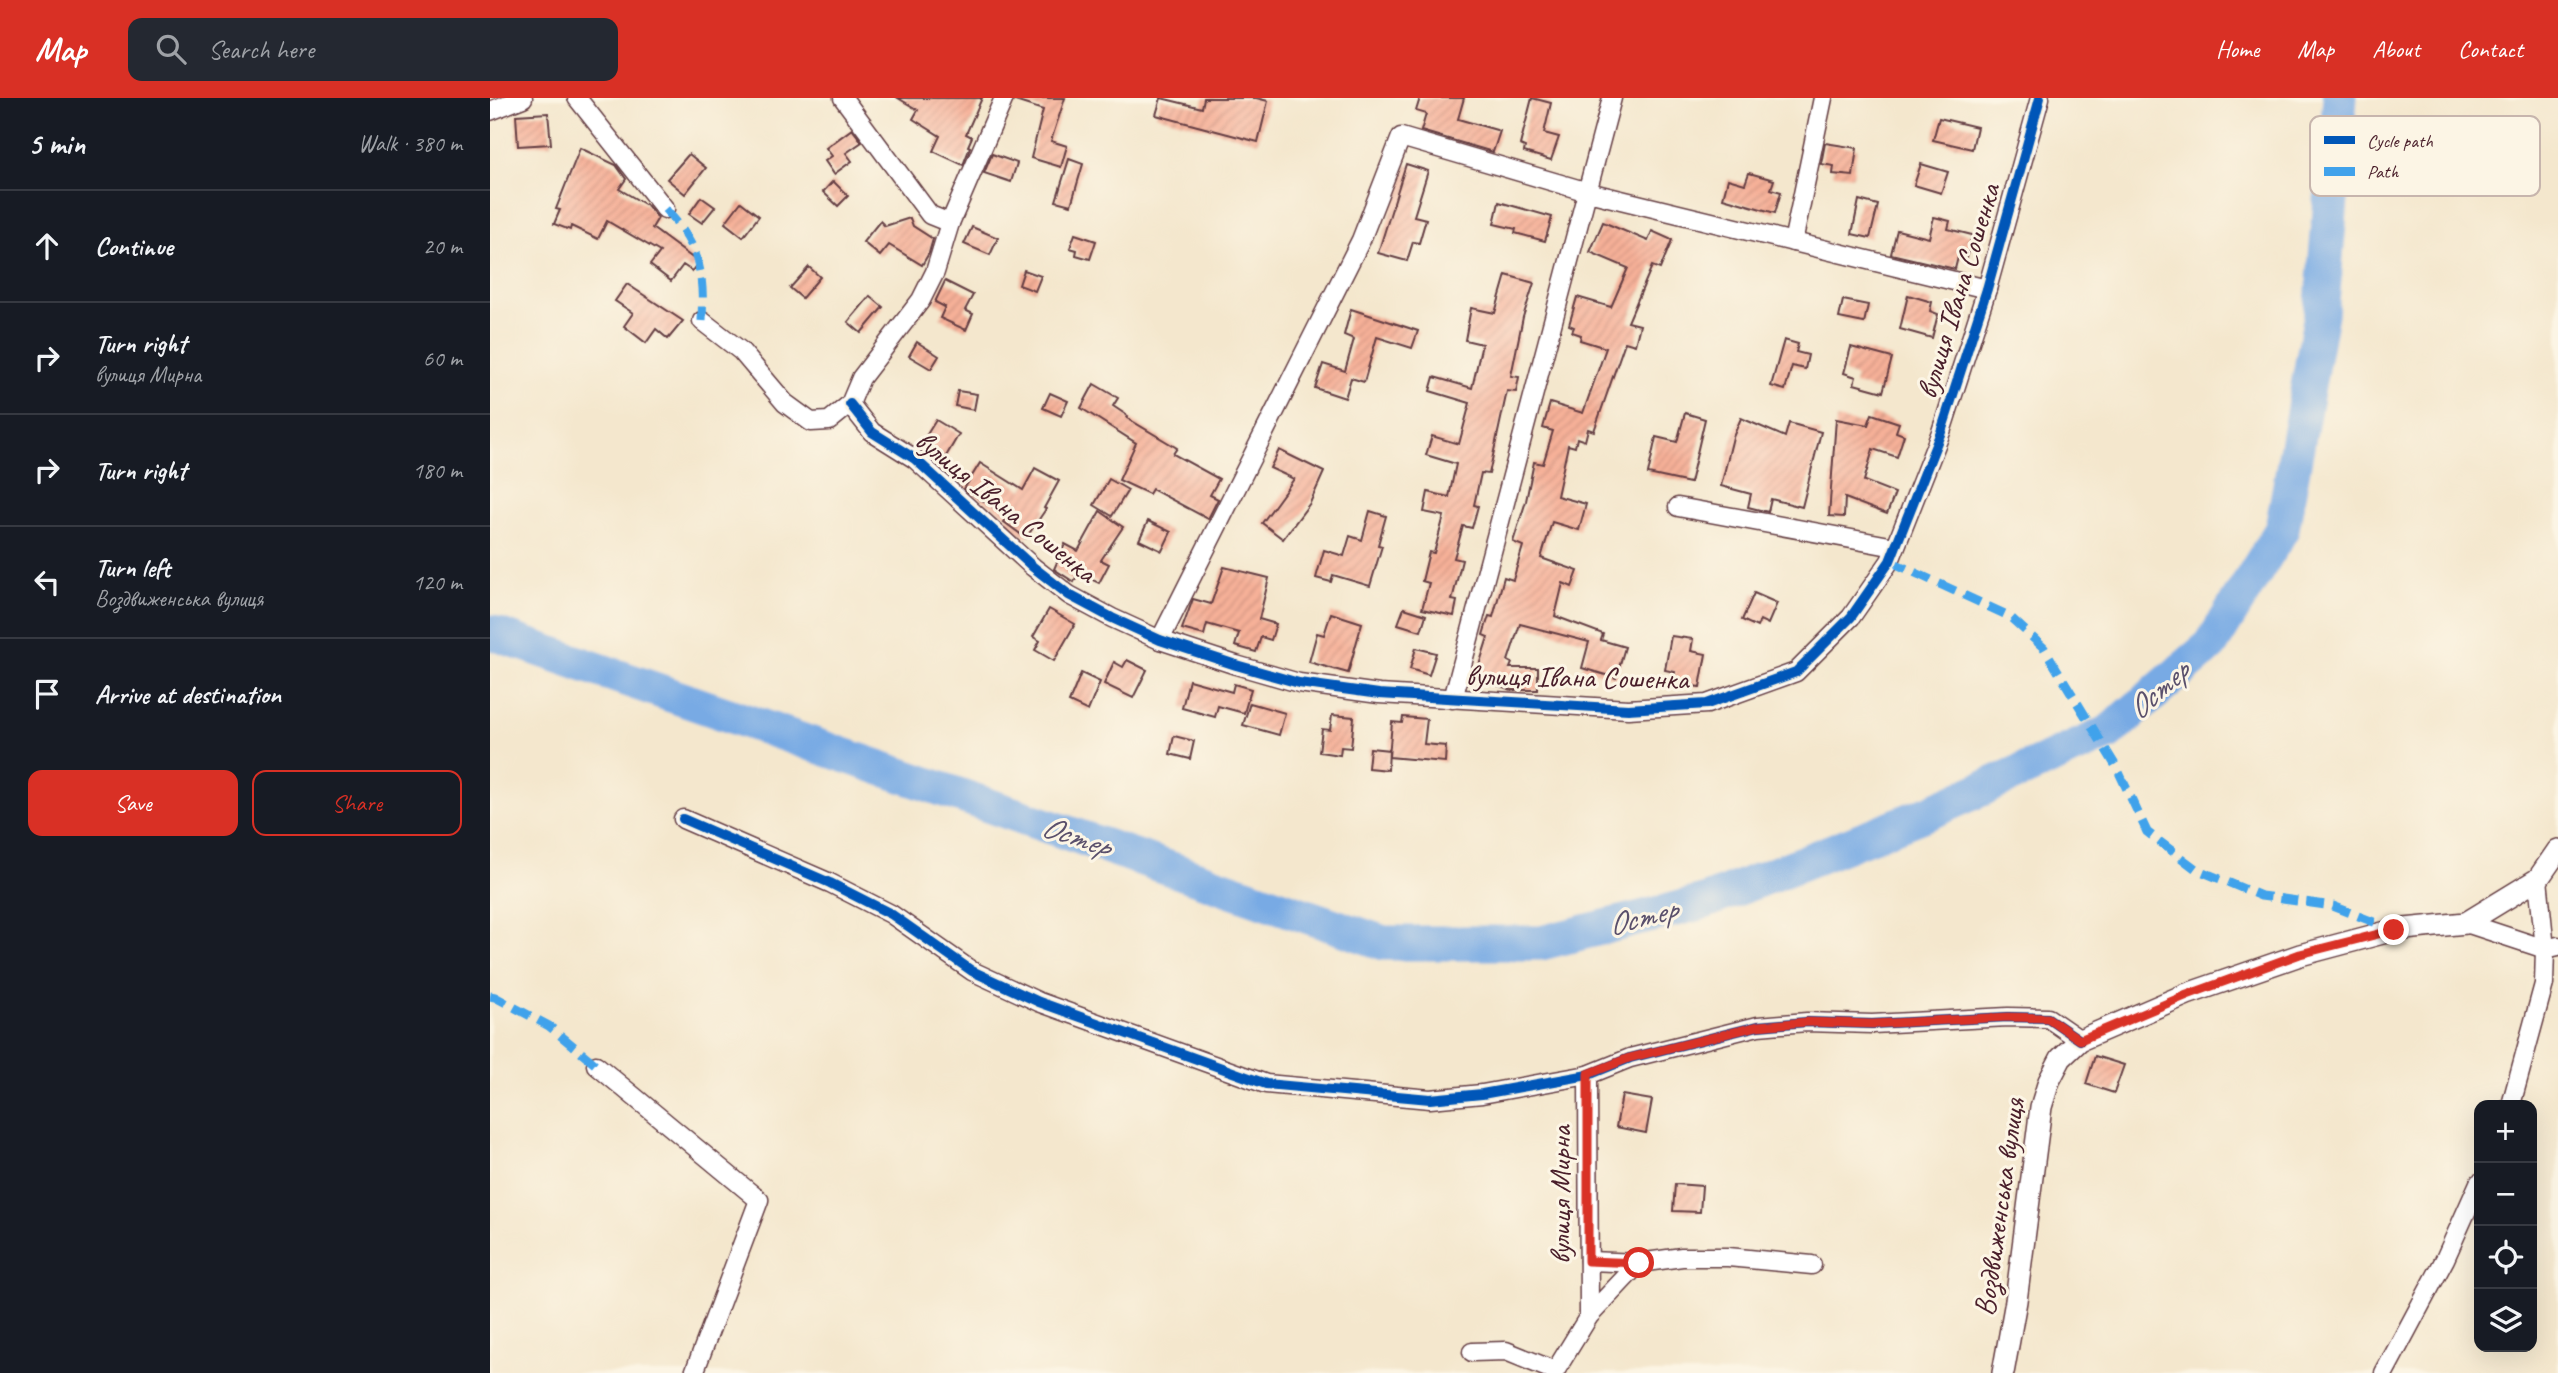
<!DOCTYPE html>
<meta charset="utf-8">
<style>
body{margin:0;font-family:Caveat,sans-serif;background:#242831;color:#f1f3f6}
.controls{position:absolute;right:21px;bottom:21px;display:grid;overflow:hidden;border-radius:14px;box-shadow:0 7px 28px #0002}
.controls button{width:63px;height:63px;display:grid;place-items:center;padding:0;border:0;border-bottom:2px solid #363941;background:#171b24;color:#f1f3f6;font:35px sans-serif}
.stop{position:absolute;width:21px;height:21px;margin:-16px;border:5px solid #d93025;border-radius:50%;background:#fff}
.stop.end{background:#d93025;border-color:#fff;box-shadow:0 2px 7px #0008}
.list{margin:0;padding:0;list-style:none}
h2{display:flex;justify-content:space-between;align-items:center;height:91px;margin:0;padding:0 28px;font-size:30px}
h2 small{font-size:23px;font-weight:400;color:#9ea1a6}
.list li{display:grid;grid-template-columns:46px 1fr auto;gap:21px;align-items:center;box-sizing:border-box;height:112px;padding:0 28px;border-top:2px solid #363941}
.list b{display:block;font-size:26px;white-space:nowrap}
.list p{margin:0;font-size:23px;white-space:nowrap;color:#9ea1a6}
.list em{font-size:23px;font-style:normal;color:#9ea1a6}
.actions{display:flex;gap:14px;padding:21px 28px}
.actions a{flex:1;padding:16px 0;border:2px solid #d93025;border-radius:14px;text-align:center;font-size:24px;color:#d93025}
.actions .main{background:#d93025;color:#fff}
.icon{flex:none;width:38px;height:38px;fill:none;stroke:currentColor;stroke-width:2;stroke-linecap:round;stroke-linejoin:round}
.map{position:relative;flex:none;width:2068px;height:1275px;overflow:hidden}
header{display:flex;align-items:center;gap:42px;box-sizing:border-box;height:98px;padding:0 35px;background:#d93025;color:#fff}
header strong{font-size:33px}
nav{display:flex;gap:38px;margin-inline-start:auto;font-size:24px}
.search{width:490px;height:63px;background:#242831;display:flex;align-items:center;gap:18px;box-sizing:border-box;padding:0 24px;border-radius:14px;color:#9ea1a6;font-size:26px}
main{display:flex}
aside{flex:1;background:#171b24}
.map>svg:first-child{display:block}
</style>
<header>
<strong>Map</strong>
<div class="search"><svg class="icon" aria-label="search" viewBox="0 0 24 24"><circle cx="10" cy="10" r="6"/><path d="M15 15l6 6"/></svg>Search here</div>
<nav><a>Home</a><a>Map</a><a>About</a><a>Contact</a></nav>
</header>
<main>
<aside>
<h2>5 min<small>Walk · 380 m</small></h2>
<ul class="list">
<li><svg class="icon" aria-label="ahead" viewBox="0 0 24 24"><path d="M12 20V5M6 11l6-6 6 6"/></svg><div><b>Continue</b></div><em>20 m</em></li>
<li><svg class="icon" aria-label="right" viewBox="0 0 24 24"><path d="M7 20v-9h11M14 6l5 5-5 5"/></svg><div><b>Turn right</b><p>вулиця Мирна</p></div><em>60 m</em></li>
<li><svg class="icon" aria-label="right" viewBox="0 0 24 24"><path d="M7 20v-9h11M14 6l5 5-5 5"/></svg><div><b>Turn right</b></div><em>180 m</em></li>
<li><svg class="icon" aria-label="left" viewBox="0 0 24 24"><path d="M17 20v-9H6M10 6l-5 5 5 5"/></svg><div><b>Turn left</b><p>Воздвиженська вулиця</p></div><em>120 m</em></li>
<li><svg class="icon" aria-label="arrive" viewBox="0 0 24 24"><path d="M6 21V4h12l-3 4 3 4H6"/></svg><div><b>Arrive at destination</b></div></li>
</ul>
<div class="actions"><a class="main">Save</a><a>Share</a></div>
</aside>
<div class="map">
<svg width="2068" height="1275" viewBox="0 0 2068 1275">
<defs>
<pattern id="building-hatch" width="6" height="6" patternUnits="userSpaceOnUse" patternTransform="scale(1.75)"><rect width="6" height="6" fill="#f6b098"/><path d="M-1 1l2-2M0 6l6-6M5 7l2-2" fill="none" stroke="#d49783"/></pattern>
</defs>
<rect width="100%" height="100%" fill="#fcf5e5"/>
<filter id="ink" filterUnits="userSpaceOnUse"><feTurbulence type="fractalNoise" baseFrequency=".0143" numOctaves="2"/><feDisplacementMap in="SourceGraphic" scale="14" xChannelSelector="R" yChannelSelector="G"/><feConvolveMatrix kernelMatrix="1 2 1 2 8 2 1 2 1" color-interpolation-filters="sRGB"/></filter>
<filter id="wash" filterUnits="userSpaceOnUse"><feTurbulence type="fractalNoise" baseFrequency=".00686" numOctaves="4" result="noise"/><feDisplacementMap in="SourceGraphic" scale="28" xChannelSelector="R" yChannelSelector="G"/><feGaussianBlur stdDeviation="1.57" result="paint"/><feColorMatrix in="noise" values="0 0 0 0 0 0 0 0 0 0 0 0 0 0 0 0 0 1.4 0 .05"/><feComposite in="paint" operator="in"/></filter>
<g filter="url(#wash)">
<rect width="100%" height="100%" fill="#f4e7cd"/>
<g fill="none" stroke-linecap="round" stroke-linejoin="round">
<path stroke="#78aae4" stroke-width="35" d="M0,534L894,845H1051L1214,804L1440,714L1618,635L1721,547L1792,431L1831,216L1850,0"/>
</g>
<g id="blocks">
<g fill="url(#building-hatch)">
<path d="M408,0H492L476,36L482,39L478,48L480,49L473,67L443,53L450,38L423,21L428,12Z"/>
<path d="M525,0H575L561,43L577,48L571,69L541,60L553,12L525,3Z"/>
<path d="M671,0L712,10L714,0H766L778,3L768,44L666,17Z"/>
<path d="M930,0H974L968,21L1010,33L1003,54L931,33L936,16L926,13Z"/>
<path d="M1042,0L1061,5L1054,35L1069,39L1061,62L1034,54L1035,49L1030,47Z"/>
<path d="M58,15L61,46L28,48L26,17Z"/>
<path d="M1449,20L1487,29L1482,51L1443,42Z"/>
<path d="M362,31L372,44L356,55L362,63L344,76L335,63L342,58L336,50Z"/>
<path d="M1335,45L1367,50L1363,78L1343,76L1344,68L1331,66Z"/>
<path d="M90,50L126,67L136,81L129,91L158,108L168,120L162,130L208,164L202,173L193,167L181,183L160,167L170,154L117,123L108,141L81,128L80,132L64,126L70,112L66,111Z"/>
<path d="M199,56L216,70L195,96L177,81Z"/>
<path d="M502,56L527,65L521,84L494,75Z"/>
<path d="M579,61L593,66L581,107L566,103Z"/>
<path d="M916,66L938,73L924,118L936,121L929,145L923,144L917,163L888,155Z"/>
<path d="M1431,66L1458,74L1451,95L1424,87Z"/>
<path d="M1259,75L1284,82L1281,91L1291,94L1285,115L1233,100L1238,81L1255,86Z"/>
<path d="M343,83L358,98L348,108L333,94Z"/>
<path d="M211,99L225,109L212,125L199,116Z"/>
<path d="M1369,102L1388,107L1380,140L1362,136Z"/>
<path d="M251,104L269,118L253,139L235,125Z"/>
<path d="M1009,104L1062,119L1055,143L1025,135L1026,131L1004,126Z"/>
<path d="M1444,119L1460,123L1458,131L1482,137L1476,161L1468,159L1465,171L1401,156L1407,132L1439,140Z"/>
<path d="M420,120L423,128L443,141L439,155L432,167L399,147L390,158L373,144L390,123L395,128Z"/>
<path d="M1113,124L1158,143L1162,133L1182,142L1170,171L1162,168L1138,224L1150,227L1145,247L1135,244L1104,333L1098,331L1095,343L1087,340L1085,349L1078,347L1067,398L1096,406L1089,432L1062,424L1051,460L1088,473L1082,489L1073,485L1065,518L1113,536L1111,542L1135,549L1126,580L1092,570L1099,544L1030,526L1018,563L1022,565L1020,570H1048V592H1022L985,580L998,539L993,537L999,518L1003,519L1014,479L1023,482L1033,448L1023,444L1036,403L1044,364L1053,366L1063,333L1053,330L1060,305L1093,315L1116,250L1090,242L1091,237L1082,234L1084,229L1079,227L1087,199L1121,209L1138,170L1100,154Z"/>
<path d="M482,129L508,140L500,157L474,146Z"/>
<path d="M585,136L606,143L600,161L586,157L587,152L580,150Z"/>
<path d="M319,169L330,179L312,200L300,190Z"/>
<path d="M534,172L551,178L545,193L529,187Z"/>
<path d="M1016,177L1044,185L1033,219L1021,278L1029,279L1026,294L1017,293L999,376L991,375L984,407L988,408L982,430L973,428L964,460L972,462L962,502L967,503L964,518L932,511L939,485L932,483L939,454L944,455L954,418L934,414L938,394L959,399L966,366L936,357L942,338L969,346L980,305L940,293L944,279L982,290L992,246L975,242L981,210L1005,215Z"/>
<path d="M455,183L483,197L475,212L483,216L476,232L450,220L455,209L445,204Z"/>
<path d="M137,186L193,223L178,241L166,231L156,245L134,228L143,215L125,203Z"/>
<path d="M1418,197L1442,204L1440,213L1448,216L1442,240L1410,231Z"/>
<path d="M380,198L393,209L371,235L358,224Z"/>
<path d="M1353,202L1378,207L1374,225L1349,220Z"/>
<path d="M861,211L928,233L922,250L887,239L874,284L861,280L855,300L825,290L833,266L855,273L864,241L854,237Z"/>
<path d="M1294,242L1308,246L1306,254L1318,257L1315,271L1302,268L1295,292L1281,288Z"/>
<path d="M427,244L449,258L441,271L419,258Z"/>
<path d="M1361,249L1402,260L1393,294L1364,286L1366,279L1354,275Z"/>
<path d="M604,286L628,300L623,308L638,318L637,320L687,350L683,356L729,381L720,397L728,401L718,421L662,391L659,396L629,382L646,345L591,310Z"/>
<path d="M468,293L487,296L484,312L465,308Z"/>
<path d="M560,295L578,303L571,318L553,310Z"/>
<path d="M1195,315L1215,321L1200,385L1158,376L1166,339L1187,344Z"/>
<path d="M1382,316L1409,325L1406,334L1414,337L1407,359L1383,351L1374,383L1405,395L1397,416L1355,400L1354,419L1339,418L1346,321L1378,327Z"/>
<path d="M1251,320L1295,339L1299,325L1331,334L1312,409L1281,401L1278,414L1258,409L1261,396L1231,388L1243,339Z"/>
<path d="M446,322L469,336L455,360L431,346Z"/>
<path d="M789,352L834,374L820,405L793,441L772,425L804,381L780,370Z"/>
<path d="M490,365L533,392L545,370L569,383L554,410L556,411L536,440L514,424L518,418L474,391Z"/>
<path d="M619,381L638,392L622,418L604,407Z"/>
<path d="M610,413L633,429L611,462L619,466L609,485L588,475L584,484L564,471L575,446L588,453Z"/>
<path d="M880,413L896,418L888,447L892,448L880,488L843,477L841,484L826,480L834,452L854,458L860,438L872,442Z"/>
<path d="M658,423L681,434L672,453L649,442Z"/>
<path d="M734,469L779,480L769,521L786,526L781,542L771,539L766,554L745,548L749,535L717,526L714,537L692,531L703,501L721,506Z"/>
<path d="M1264,495L1287,505L1278,526L1270,522L1267,529L1252,522Z"/>
<path d="M914,510L936,517L931,533L908,526Z"/>
<path d="M559,511L585,526L564,563L545,552L550,543L543,539Z"/>
<path d="M841,515L872,525L858,575L819,564L827,535L834,537Z"/>
<path d="M1181,538L1203,541L1201,553L1216,556L1210,589L1183,585L1185,574L1175,572Z"/>
<path d="M926,550L946,555L939,577L920,571Z"/>
<path d="M637,562L657,572L643,600L614,586L624,564L633,569Z"/>
<path d="M591,575L610,584L598,613L579,604Z"/>
<path d="M699,582L742,594L744,586L761,591L754,615L728,608L725,619L692,610Z"/>
<path d="M760,605L795,615L789,637L753,627Z"/>
<path d="M842,617L864,619L861,650L851,649L850,657L829,654L832,631L840,632Z"/>
<path d="M913,619L937,621L934,646L956,648L955,664L899,659L902,624L912,625Z"/>
<path d="M684,638L704,643L700,661L680,656Z"/>
<path d="M880,650L899,652L898,672L878,670Z"/>
<path d="M1605,958L1634,967L1624,995L1596,986Z"/>
<path d="M1132,997L1162,1002L1156,1035L1126,1029Z"/>
<path d="M1185,1086L1212,1088L1210,1114L1183,1113Z"/>
</g>
</g>
</g>
<g filter="url(#ink)">
<use href="#blocks" fill-opacity="0" stroke="#643d43" stroke-width="2"/>
<g fill="none" stroke-linecap="round" stroke-linejoin="round">
<defs>
<g id="minor">
<path d="M87,0L175,111"/>
<path d="M353,0L440,117L460,125"/>
<path d="M0,13L33,0"/>
<path d="M1303,144L1333,0"/>
<path d="M212,223L251,253L295,305L321,324L339,323L360,306L371,280L431,202L445,174L460,125L514,0"/>
<path d="M360,306L382,334L425,361L543,469L579,497L622,520L670,542L746,567L809,585L889,596L1138,611L1217,606L1306,574L1361,519L1400,463L1451,334L1497,191L1550,0"/>
<path d="M1188,409L1405,449"/>
<path d="M670,542L871,142L911,39L1098,94L1497,191"/>
<path d="M963,601L1122,0"/>
<path d="M193,721L340,785L401,816L482,873L549,904L776,986L940,1001L992,996L1098,977L1140,960L1268,928L1317,924L1382,926L1518,919L1558,920L1590,942"/>
<path d="M1976,825L2055,851L2048,781"/>
<path d="M106,967L269,1102L204,1275"/>
<path d="M1098,977L1099,1218"/>
<path d="M2021,1007L2054,886L2055,851L2068,848"/>
<path d="M1099,1163L1149,1165"/>
<path d="M982,1254L1016,1253L1065,1273"/>
<path d="M1064,1275L1099,1218L1149,1165L1192,1159H1238L1322,1167"/>
<path d="M1894,1275L1955,1161L1989,1085"/>
</g>
<path id="tertiary" d="M1513,1275L1526,1203L1551,1009L1559,983L1571,960L1590,942L1697,896L1810,857L1904,832L1976,825L2048,781L2068,752"/>
</defs>
<use href="#minor" stroke="#643d43" stroke-width="21"/>
<use href="#tertiary" stroke="#643d43" stroke-width="24"/>
<use href="#minor" stroke="#fff" stroke-width="18"/>
<use href="#tertiary" stroke="#fff" stroke-width="21"/>
<g stroke="#40a2eb" stroke-width="9" stroke-dasharray="18 9" stroke-linecap="butt">
<path d="M175,111C210,148 214,174 212,223"/>
<path d="M1400,463L1519,518L1554,550L1627,670L1657,734L1706,771L1771,798L1843,808L1904,832"/>
<path d="M0,898L5,899L59,928L106,967"/>
</g>
<defs>
<g id="cycleway">
<path d="M360,306L382,334L425,361L543,469L579,497L622,520L670,542L746,567L809,585L889,596L1138,611L1217,606L1306,574L1361,519L1400,463L1451,334L1497,191L1550,0"/>
<path d="M193,721L340,785L401,816L482,873L549,904L776,986L940,1001L992,996L1098,977L1140,960L1268,928L1317,924L1382,926L1518,919L1558,920L1590,942"/>
</g>
</defs>
<use href="#cycleway" stroke="#fcf5e5" stroke-width="15"/>
<use href="#cycleway" stroke="#0057b8" stroke-width="10"/>
</g>
</g>
<g fill="none" stroke-linecap="round" stroke-linejoin="round" filter="url(#ink)">
<path stroke="#d93025" stroke-width="9" d="M1149,1165L1098,1163V976L1139,960L1268,928L1317,924L1382,926L1518,919L1558,920L1590,942L1697,897L1810,856L1904,832"/>
</g>
<g text-anchor="middle" dominant-baseline="central" stroke-width="6" stroke-linejoin="round" paint-order="stroke">
<g font-size="30" fill="#4a1f2b" stroke="#fcf5e5">
<text transform="translate(1468 193) rotate(-73)">вулиця Івана Сошенка</text>
<text transform="translate(516 408) rotate(39)">вулиця Івана Сошенка</text>
<text transform="translate(1087 579) rotate(1)">вулиця Івана Сошенка</text>
<text transform="translate(1070 1097) rotate(-90)">вулиця Мирна</text>
<text transform="translate(1509 1109) rotate(-82)">Воздвиженська вулиця</text>
</g>
<g font-size="32" font-style="italic" fill="#5a506c" stroke="#fcf5e5">
<text transform="translate(1668 592) rotate(-41)">Остер</text>
<text transform="translate(586 738) rotate(19)">Остер</text>
<text transform="translate(1152 819) rotate(-14)">Остер</text>
</g>
</g>
<rect x="1820" y="18" width="230" height="80" rx="10" fill="#fcf5e5" stroke="#c7b5ad" stroke-width="2"/>
<rect x="1834" y="38" width="31" height="8" fill="#0057b8"/>
<rect x="1834" y="69" width="31" height="9" fill="#40a2eb"/>
<g font-size="19" fill="#4a1f2b">
<text x="1877" y="49">Cycle path</text>
<text x="1877" y="80">Path</text>
</g>
</svg>
<div class="controls">
<button>+</button>
<button>−</button>
<button><svg class="icon" aria-label="locate" viewBox="0 0 24 24"><circle cx="12" cy="12" r="6"/><path d="M12 2v4M12 18v4M2 12h4M18 12h4"/></svg></button>
<button><svg class="icon" aria-label="layers" viewBox="0 0 24 24"><path d="M12 4l9 5-9 5-9-5zM3 14l9 5 9-5"/></svg></button>
</div>
<div class="stop" style="left:1149px;top:1165px"></div>
<div class="stop end" style="left:1904px;top:832px"></div>
</div>
</main>
